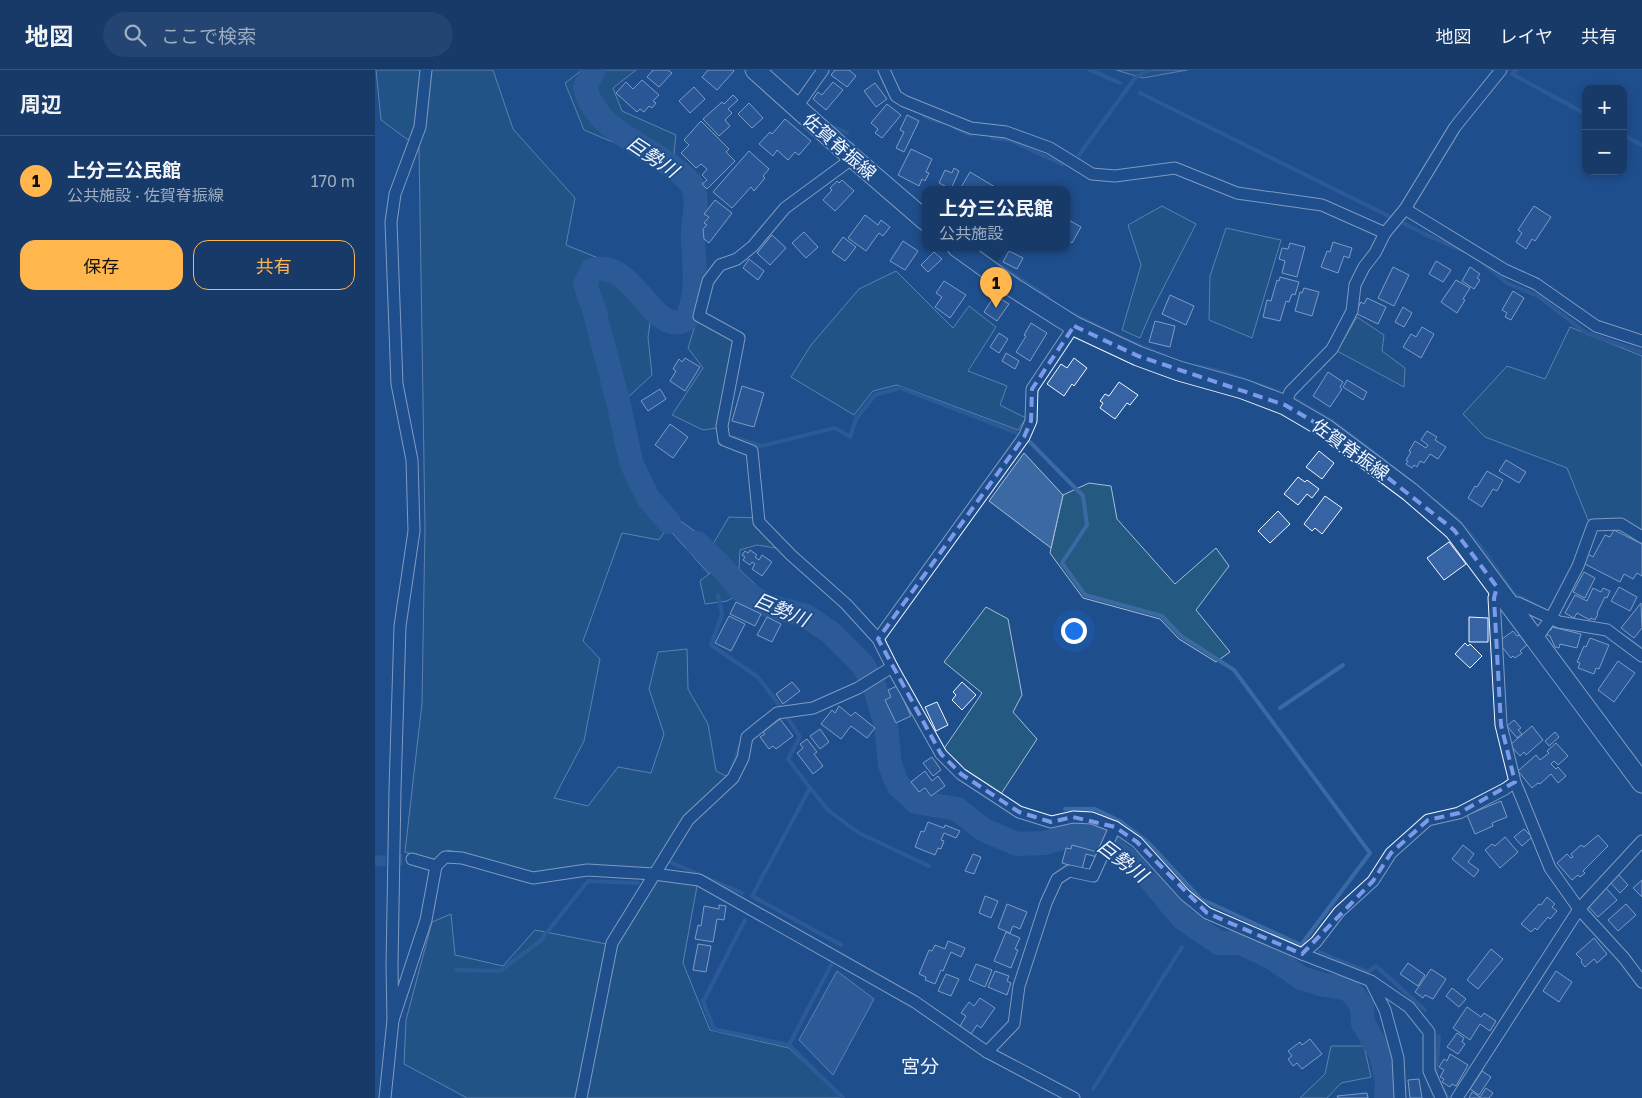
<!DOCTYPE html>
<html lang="ja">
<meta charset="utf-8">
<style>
body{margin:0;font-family:"Golos Text","Noto Sans JP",sans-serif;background:#244571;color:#f1f3f6}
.controls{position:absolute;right:15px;top:15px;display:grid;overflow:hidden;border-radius:10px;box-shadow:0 2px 8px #0003}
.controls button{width:45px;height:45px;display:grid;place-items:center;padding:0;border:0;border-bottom:1px solid #36547d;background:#173a69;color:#f1f3f6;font:25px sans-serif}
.you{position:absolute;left:698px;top:560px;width:18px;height:18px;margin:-12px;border:4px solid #fff;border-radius:50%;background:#1a73e8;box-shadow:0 0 0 8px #1a73e833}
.badge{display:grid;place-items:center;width:32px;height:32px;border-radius:50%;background:#ffb74d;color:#111;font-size:16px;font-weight:700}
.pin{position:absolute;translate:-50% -41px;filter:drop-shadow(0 1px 2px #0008)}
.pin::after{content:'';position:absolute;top:26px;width:18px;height:15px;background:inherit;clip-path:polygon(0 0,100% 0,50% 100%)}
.popup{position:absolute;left:547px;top:116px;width:148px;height:65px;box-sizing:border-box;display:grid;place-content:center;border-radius:10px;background:#173a69;filter:drop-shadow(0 1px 4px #0005);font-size:16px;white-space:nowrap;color:#9eadc0}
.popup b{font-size:19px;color:#f1f3f6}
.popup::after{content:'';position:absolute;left:50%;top:100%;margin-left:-10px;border:10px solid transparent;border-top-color:#173a69}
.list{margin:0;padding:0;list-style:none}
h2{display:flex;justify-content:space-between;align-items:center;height:65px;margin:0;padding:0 20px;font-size:21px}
h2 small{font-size:16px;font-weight:400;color:#9eadc0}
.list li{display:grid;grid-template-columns:32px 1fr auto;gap:15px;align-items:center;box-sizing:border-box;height:90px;padding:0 20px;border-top:1px solid #36547d}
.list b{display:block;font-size:19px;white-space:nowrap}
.list p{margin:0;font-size:16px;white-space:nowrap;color:#9eadc0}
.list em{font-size:16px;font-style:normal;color:#9eadc0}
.actions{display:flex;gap:10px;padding:15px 20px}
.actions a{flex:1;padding:11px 0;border:1px solid #ffb74d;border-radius:15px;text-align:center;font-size:18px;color:#ffb74d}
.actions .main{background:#ffb74d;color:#111}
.icon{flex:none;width:28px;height:28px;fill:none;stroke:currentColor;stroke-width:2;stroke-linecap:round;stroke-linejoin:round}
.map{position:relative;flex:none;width:1267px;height:1028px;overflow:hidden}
header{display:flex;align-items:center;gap:30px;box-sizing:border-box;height:70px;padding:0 25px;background:#173a69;border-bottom:1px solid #36547d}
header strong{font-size:24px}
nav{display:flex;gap:28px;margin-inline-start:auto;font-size:18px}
.search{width:350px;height:45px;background:#244571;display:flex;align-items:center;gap:12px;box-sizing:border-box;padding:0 18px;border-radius:28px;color:#9eadc0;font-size:19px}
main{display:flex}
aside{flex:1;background:#173a69}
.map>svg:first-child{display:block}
</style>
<header>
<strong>地図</strong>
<div class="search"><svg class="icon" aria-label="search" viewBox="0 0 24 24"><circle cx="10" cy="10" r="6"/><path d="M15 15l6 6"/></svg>ここで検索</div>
<nav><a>地図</a><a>レイヤ</a><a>共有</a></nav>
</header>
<main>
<aside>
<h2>周辺<small></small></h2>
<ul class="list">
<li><span class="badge">1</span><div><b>上分三公民館</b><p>公共施設 · 佐賀脊振線</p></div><em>170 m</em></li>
</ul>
<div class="actions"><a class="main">保存</a><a>共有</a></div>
</aside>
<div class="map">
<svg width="1267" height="1028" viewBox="0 0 1267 1028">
<rect width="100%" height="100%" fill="#1f4e8c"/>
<g fill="#245a82" stroke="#a8bbd7">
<path d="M1,0H118L138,59L200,128L191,175L248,198L279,225L273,267L277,305L248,332L260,389L271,411L273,428L281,445L292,458L284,470L247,463L208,571L225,589L209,671L179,728L213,736L243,697L276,703L289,664L274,619L283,582L312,579L313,619L333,654L341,701L361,711L314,757L278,800L157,804L132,795L73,780L59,790L30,782L47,633L50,457L44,78L6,50Z"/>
<path d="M207,0H261L238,18L247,41L301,65L299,83L318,105L298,110L252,78L209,60L190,13Z"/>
<path d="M741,0H812L768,8Z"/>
<path d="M787,136L821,154L777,240L765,268L747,260L766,195L753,155Z"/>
<path d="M851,158L906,170L877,268L834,250L835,206Z"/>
<path d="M521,201L578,258L594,236L621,257L593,301L632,316L625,335L651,348L643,360L522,315L498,321L479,345L416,307L436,275L484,219Z"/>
<path d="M982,247L1009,265L1007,281L1030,298L1029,317L962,281Z"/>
<path d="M322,249L361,271L342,358L328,360L297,345L328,298L313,278Z"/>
<path d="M1195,257L1267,286V462L1248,450H1213L1192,398L1110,367L1088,344L1132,296L1170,309Z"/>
<path d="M714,413L736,416L742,449L800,514L841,478L854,496L821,540L855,582L841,592L804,569L785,549L708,528L675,483L688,425Z"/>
<path d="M354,447L386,448L418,481L382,475L365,480L364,499L381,515L352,531L330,534L325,511L349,492L338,474Z"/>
<path d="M611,537L633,549L647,625L638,642L662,669L626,724L588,700L568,680L607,623L569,592Z"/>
<path d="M284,807L322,816L308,893L335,960L414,978L467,1028H92L29,994L31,950L57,852L76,844L80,885L128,896L160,860L242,876Z"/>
<path d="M956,976H989L996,1007L966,1013L952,1028H925L950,1004Z"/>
</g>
<g fill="#3b69a3" stroke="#a8bbd7">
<path d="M649,383L688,425L676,478L614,431Z"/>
<path d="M273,428L338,474L349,492L334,504L281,445Z"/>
<path d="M462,901L499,929L458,1005L424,970Z"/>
</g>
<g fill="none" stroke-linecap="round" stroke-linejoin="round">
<g stroke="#3b69a3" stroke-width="4">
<path d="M715,0L745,13"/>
<path d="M1141,0L1137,4L1211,44"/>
<path d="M765,23L1058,168L1089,181"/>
<path d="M549,46L564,52"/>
<path d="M455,55L472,63"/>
<path d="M580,58L596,65"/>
<path d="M1248,65L1267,75"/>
<path d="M617,68L635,70L687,94"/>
<path d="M477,73L482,82"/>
<path d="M704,85L760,8L772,1L776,0"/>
<path d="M1108,193L1132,213L1163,226L1211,263L1267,282"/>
<path d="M624,195L673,227"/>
<path d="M690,240L747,268L790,286"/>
<path d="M821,296L845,301L904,322"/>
<path d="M919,329L957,351L1010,391"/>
<path d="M358,367L386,376L460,358L475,367L481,349L500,325L525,318L642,363"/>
<path d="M655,372L708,426L712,455L687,493L710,525L787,546L806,566L859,600L995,783L926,875L826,829L774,773L745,751L720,739H690"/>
<path d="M1059,430L1081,448L1106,477L1139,524L1158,534"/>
<path d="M343,525L347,544L336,575L383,607L406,637"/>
<path d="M1252,568L1267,579"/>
<path d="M905,638L968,595"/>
<path d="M412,647L425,667L413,689L435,718L377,826L466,875"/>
<path d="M357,699L365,675"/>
<path d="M435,718L454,741L484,763L554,796"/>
<path d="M295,792L367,823"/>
<path d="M370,850L328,932L339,959L414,975L468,1028"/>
<path d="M944,882L993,902L1001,896L1050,940"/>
<path d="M81,900L125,901L164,872L213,811L263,813"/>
<path d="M414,975L456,895"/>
<path d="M1061,1004L1064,966"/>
<path d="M1066,1015L1073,1028"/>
<path d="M718,1019L807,877"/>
</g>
<g stroke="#3b69a3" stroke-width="24">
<path d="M219,0L210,17C220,61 273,75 304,102C308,106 314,110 317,115C325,132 317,151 318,168C319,198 324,222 311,250C276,267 260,188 217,200L210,214L218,236L244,335L256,392L273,428L294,452"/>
<path d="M322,473L345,495L366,520L391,535L431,546L455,562L488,595L499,615L511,655L515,695L523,715L541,732L582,739L609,760L642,774L670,773L699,764L724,768L770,803L807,848L844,873H866L899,889L926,908L949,915L974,919L987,936L988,953L1006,984L1012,1012L1011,1028"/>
</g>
</g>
<g fill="#3563a3" stroke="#f2f6ff">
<path d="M278,0H293L297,3L284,17L272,7Z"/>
<path d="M333,0H358L359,1L342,20L327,7Z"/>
<path d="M460,0H474L481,6L472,17L456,5Z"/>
<path d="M267,10L284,25L278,31L281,33L277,38L274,36L269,42L265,39L262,42L241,23L251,12L258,19Z"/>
<path d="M458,12L468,20L451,40L438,29L443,22L447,25Z"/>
<path d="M500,13L512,29L501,37L489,21Z"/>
<path d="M319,17L330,29L315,43L304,31Z"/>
<path d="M358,25L363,30L353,39L357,43L350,50L355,56L344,66L328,49L347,32L349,34Z"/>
<path d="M374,33L388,48L377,58L363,44Z"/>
<path d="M512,34L526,45L507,68L500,63L503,59L496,53Z"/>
<path d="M532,45L544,51L529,82L521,78L529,62L525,60Z"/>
<path d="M410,49L436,71L424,85L420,82L413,90L402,80L398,86L384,74L395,62L397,64Z"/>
<path d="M326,51L354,79L351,82L360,91L332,119L327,114L332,110L327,105L332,99L326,94L321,98L306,83L314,75L309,70Z"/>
<path d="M536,79L557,89L551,102L554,103L550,111L547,109L544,116L523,105Z"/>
<path d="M374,81L394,99L388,106L390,108L379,121L376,117L357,138L338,122Z"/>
<path d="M579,98L584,101L576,119L564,113L570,100L577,103Z"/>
<path d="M595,102L620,117L619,119H585Z"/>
<path d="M467,110L479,121L460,141L448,130L457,120L455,118L462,111L464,113Z"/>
<path d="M340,130L357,143L334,173L329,169L328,159L332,155L329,153L334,147L329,144Z"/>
<path d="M1159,136L1176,147L1160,171L1157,169L1151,179L1141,172L1147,163L1143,160Z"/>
<path d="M490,145L503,155L506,150L515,157L508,166L504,163L491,181L473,168Z"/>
<path d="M692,149L706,157L697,173L691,169Z"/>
<path d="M429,162L443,177L431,188L417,173Z"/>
<path d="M397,165L411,178L395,195L382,183Z"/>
<path d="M468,167L481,177L470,191L457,182Z"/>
<path d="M528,171L543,181L530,200L515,191Z"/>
<path d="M958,172L977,178L974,188L969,186L963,203L946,197L952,181L955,182Z"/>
<path d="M915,173L930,177L922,207L907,203L910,191L904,189L907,178L913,179Z"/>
<path d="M634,181L648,188L642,199L628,192Z"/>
<path d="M559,182L567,189L553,202L546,195Z"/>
<path d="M374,189L389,201L383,210L368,198Z"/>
<path d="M1061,191L1076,200L1068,212L1054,204Z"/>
<path d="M1018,197L1034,205L1019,236L1003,228Z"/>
<path d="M1095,197L1105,204L1102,208L1105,210L1099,219L1087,211Z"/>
<path d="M905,207L924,212L920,225L917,224L914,232L911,231L905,251L888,247L892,230L896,231L902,210L904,211Z"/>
<path d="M1081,210L1095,218L1088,229L1090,230L1082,243L1066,232Z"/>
<path d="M569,211L591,225L575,248L560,237L567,227L561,223Z"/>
<path d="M929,218L944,222L937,246L920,241L925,222L927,223Z"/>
<path d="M1138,221L1149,228L1136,250L1130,247L1132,243L1127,240Z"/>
<path d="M620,225L634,234L622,251L609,242Z"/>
<path d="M795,225L819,236L811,255L787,244Z"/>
<path d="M992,228L1011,237L1003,254L980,243L986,232L989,234Z"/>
<path d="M1028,237L1037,243L1029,257L1020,252Z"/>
<path d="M780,251L800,256L795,277L774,272Z"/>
<path d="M656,253L672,263L655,291L641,282L651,266L649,265Z"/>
<path d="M1047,257L1059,264L1046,288L1028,277L1036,264L1041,267Z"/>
<path d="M624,263L633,269L624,283L615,277Z"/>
<path d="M631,283L644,291L640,299L627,291Z"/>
<path d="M310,288L325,297L310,321L295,311L301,301L298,299L304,289L307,292Z"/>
<path d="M699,288L712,298L699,316L697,314L689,326L672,314L686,294L692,298Z"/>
<path d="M953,302L968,312L965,317L967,319L955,337L938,326Z"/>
<path d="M972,310L992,322L988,330L968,317Z"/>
<path d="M744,312L763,325L755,335L752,333L740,349L725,338L728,333L725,331L730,324L734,326Z"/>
<path d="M367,316L389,323L379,357L357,351Z"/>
<path d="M285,319L291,329L273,341L266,331Z"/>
<path d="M295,354L313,367L298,388L280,375Z"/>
<path d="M1052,361L1062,367L1060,370L1071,377L1063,389L1055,384L1049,393L1045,391L1042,397L1039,395L1037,398L1031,394L1033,391L1031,390L1036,382L1034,381L1040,371L1051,378L1053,375L1046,370Z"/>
<path d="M944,381L959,393L947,409L931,397Z"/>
<path d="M1131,390L1151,402L1144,413L1124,401Z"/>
<path d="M1112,401L1128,410L1122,421L1118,419L1107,437L1093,428L1100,416L1102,417Z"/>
<path d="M923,407L930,412L932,410L944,419L937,428L932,424L923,435L909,424Z"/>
<path d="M950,426L967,438L947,464L940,458L937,461L929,454Z"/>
<path d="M903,441L915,454L895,473L883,461Z"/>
<path d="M1239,460L1267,474V506L1262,503L1258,509L1249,504L1245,512L1208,493L1213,484L1218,487L1230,465L1235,467Z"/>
<path d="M1074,472L1091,494L1069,510L1052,488Z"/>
<path d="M375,480L382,485L380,487L384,490L387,485L397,492L387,506L377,499L380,494L377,492L375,495L368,490L370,487L367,485L370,481L373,483Z"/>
<path d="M1209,502L1220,508L1210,528L1198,522Z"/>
<path d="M1244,517L1262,527L1255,541L1236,531Z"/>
<path d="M1218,518L1226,522L1228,518L1235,521L1232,528L1230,527L1222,543L1223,544L1220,550L1216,548L1215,550L1202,543L1199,548L1190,543L1200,525L1212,531Z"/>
<path d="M361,532L386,544L380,556L355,544Z"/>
<path d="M1266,533L1267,558L1259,568L1246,558Z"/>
<path d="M354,546L370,554L356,581L340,573Z"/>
<path d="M392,547L406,554L397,572L382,565Z"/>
<path d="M1094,547L1113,548V572H1094Z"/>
<path d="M1177,557L1206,564L1202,578L1185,574L1184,578L1180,577L1175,566L1172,565L1173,559L1176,560Z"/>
<path d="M1138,561L1142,566L1145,565L1152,575L1145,581L1147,583L1140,588L1138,586L1136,588L1123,572Z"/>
<path d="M1215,568L1234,575L1224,599L1221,598L1219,604L1203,598L1205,593L1202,592L1209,576L1211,577Z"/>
<path d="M1090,573L1093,576L1095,574L1107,586L1095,598L1080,584Z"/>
<path d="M1243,591L1260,603L1239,632L1223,620Z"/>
<path d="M417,612L425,621L408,634L401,624Z"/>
<path d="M587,612L601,625L587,640L577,630L581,625L578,622Z"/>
<path d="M522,616L536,646L521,653L510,630L516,627L513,620Z"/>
<path d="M562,632L573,655L561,661L550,637Z"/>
<path d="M464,636L476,646L480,642L500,658L492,668L476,656L466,669L446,654L457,640L460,643Z"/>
<path d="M405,649L418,666L401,679L398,676L394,679L385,667L390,664L388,662Z"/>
<path d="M1139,650L1146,658L1143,660L1147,664L1142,668L1132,656Z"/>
<path d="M1157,656L1168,670L1151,685L1149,682L1145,686L1135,675Z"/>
<path d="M445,659L454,672L445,679L435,666Z"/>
<path d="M1180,662L1184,667L1174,676L1170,671Z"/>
<path d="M432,669L442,682L439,684L448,696L438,704L422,683L428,678L425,674Z"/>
<path d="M1181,673L1193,686L1183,695L1179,691L1176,694L1181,699L1183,697L1191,706L1183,713L1176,704L1165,714L1163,713L1157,718L1143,701L1161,685L1165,690L1174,683L1172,681Z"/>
<path d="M557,687L566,700L558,706L548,693Z"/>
<path d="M550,701L557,711L563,706L570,716L556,726L550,718L544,722L536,712Z"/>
<path d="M1126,731L1132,747L1117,753L1118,756L1100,764L1092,745Z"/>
<path d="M553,752L569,758L570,755L585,761L581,768L569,763L566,770L569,771L566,779L563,778L560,785L540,777L546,761L549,762Z"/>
<path d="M1149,759L1157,767L1147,776L1139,767Z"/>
<path d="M1223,765L1233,776L1208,801L1210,803L1205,807L1203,805L1197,810L1182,793L1192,784L1196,788L1198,787L1196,784L1206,775L1209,777Z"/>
<path d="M1130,767L1143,782L1125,798L1110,780L1117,774L1120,776Z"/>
<path d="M697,775L723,782L722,787L711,784L707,799L687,793L691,778L696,779Z"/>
<path d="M1088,775L1099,784L1093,792L1104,800L1099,807L1077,789Z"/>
<path d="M598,784L606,787L599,804L590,801Z"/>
<path d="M1243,804L1253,815L1245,823L1235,812Z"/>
<path d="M1267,810V827L1258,818Z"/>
<path d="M1231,818L1242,830L1223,847L1212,835Z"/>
<path d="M610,826L623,831L616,848L604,843Z"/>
<path d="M1172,827L1180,834L1177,837L1182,841L1175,849L1173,847L1162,860L1160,858L1156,862L1146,854L1164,834L1166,835Z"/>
<path d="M632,834L652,842L645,859L638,856L635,863L623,858Z"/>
<path d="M1251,834L1261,845L1243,861L1233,850Z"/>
<path d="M344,835L351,836L349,850L342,849L338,872L320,869L323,855L326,856L329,836L344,839Z"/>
<path d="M631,862L645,868L640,879L643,880L636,898L619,891Z"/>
<path d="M1219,868L1232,884L1222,893L1219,889L1210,897L1206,892L1207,890L1201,884Z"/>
<path d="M573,871L590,878L586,887L576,882L568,901L566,900L560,914L550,910L551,907L544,904L554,880L557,881L560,875L570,879Z"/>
<path d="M323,874L336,876L331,902L318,900Z"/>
<path d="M1116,879L1128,889L1103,919L1092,910Z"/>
<path d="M1033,893L1050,905L1043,916L1025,904Z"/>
<path d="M601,894L617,900L610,917L594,910Z"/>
<path d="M1056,899L1071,909L1058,929L1050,925L1048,928L1040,922Z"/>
<path d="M620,901L634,906L632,911L636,913L632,925L613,917Z"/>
<path d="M1181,901L1197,912L1184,932L1168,921Z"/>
<path d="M571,904L584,909L576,926L563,921Z"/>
<path d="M1077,918L1091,929L1084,937L1071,926Z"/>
<path d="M605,928L620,938L606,958L602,955L596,964L585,956L591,946L586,943L594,932L599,936Z"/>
<path d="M1092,937L1106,947L1109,943L1121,951L1115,961L1105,954L1095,970L1078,958Z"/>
<path d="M1082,963L1089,968L1087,972L1090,974L1083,984L1072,977Z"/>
<path d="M935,969L947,984L927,999L922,993L918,996L913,989L917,986L913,981L925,972L927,975Z"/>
<path d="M1075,984L1093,995L1081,1016L1077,1014L1075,1017L1067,1012L1069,1009L1065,1007L1069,1000L1064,997L1069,989L1072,991Z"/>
<path d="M1107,1001L1116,1007L1104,1025L1095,1019Z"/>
<path d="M1044,1009L1047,1028H1035L1033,1010Z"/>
<path d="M1111,1018L1118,1023L1114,1028H1094L1097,1022L1105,1027Z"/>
<path d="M992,1023L993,1028H963L962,1026Z"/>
</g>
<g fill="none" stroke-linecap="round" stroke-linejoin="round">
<path stroke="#3f679d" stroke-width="11" stroke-dasharray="11 5.5" stroke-linecap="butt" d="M0,791L37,789"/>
<defs>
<g id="street">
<path d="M509,0L521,26L529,31L596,58L631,62L675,78L717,104L740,106L800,98L862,123L947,135L1010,163"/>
<path d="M421,38L448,0"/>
<path d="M478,88L410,138L378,176L362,189L345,195L333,211L324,246L364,268L347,356L349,370L377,381L384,452L416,485L471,534L503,569L517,597L566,684L586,704L644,742L676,752L698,747L717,748L740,757L762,772L810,825L832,843L927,884L996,911L1034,937L1054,962V1001L1066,1028"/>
<path d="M1030,139L1130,200L1161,214L1221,256L1267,271"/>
<path d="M910,335L915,322L957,279L977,241L980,215L989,197L1000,183L1010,163L1030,139L1080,57L1126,0"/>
<path d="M1122,517L1119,528L1126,655L1140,712L1175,798L1204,839L1249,888L1267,912"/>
<path d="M1134,533H1143L1184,552L1232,560L1267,586"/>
<path d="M503,569L649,367L656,351L657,319L699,256"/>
<path d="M1161,569L1176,548L1203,496L1218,455L1246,454L1267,467"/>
<path d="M37,789L61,796"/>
<path d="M927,884L941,872L964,842L998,811L1016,783L1053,750L1084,743L1130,719L1140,712"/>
<path d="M996,912L1010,940L1023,988L1025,1028"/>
<path d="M18,950L17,896L20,720L25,556L39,461L37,390L22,314L16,152L20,124L45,57L51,0"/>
<path d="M612,982L639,954L644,916L671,833L682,809L694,801L718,806L740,757"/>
<path d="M10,1028L18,950L51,850L61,796L70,787L87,788L158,808L212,800L279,804L324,810L540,932L612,982L699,1028"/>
<path d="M206,1028L237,873L313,750L358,708L368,688L372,667L402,643L438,638L483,618L517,597"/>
<path d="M1082,1028L1204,839L1267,771"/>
</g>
<g id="primary">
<path d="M380,0L478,88L551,151"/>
<path d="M582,177L639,218L699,256L763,286L804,301L868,319L910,335L951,359L1035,422L1079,460L1267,713"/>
</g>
</defs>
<use href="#street" stroke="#f2f6ff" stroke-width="13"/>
<use href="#primary" stroke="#f2f6ff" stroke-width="21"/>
<use href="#street" stroke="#1f4e8c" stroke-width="11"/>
<use href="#primary" stroke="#1f4e8c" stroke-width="19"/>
</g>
<path d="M0 0H1267V1028H0ZM699,256L763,286L910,335L951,359L1079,460L1122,517L1119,528L1126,655L1140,712L1084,743L1053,750L1016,783L998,811L927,884L832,843L762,772L740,757L698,747L676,752L644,742L586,704L566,684L503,569L649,367L656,351L657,319Z" fill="#1f4e8c" fill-opacity=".55" fill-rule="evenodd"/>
<path fill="none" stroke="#7d9aea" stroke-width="4" stroke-dasharray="10 6" stroke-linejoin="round" d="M699,256L763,286L910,335L951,359L1079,460L1122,517L1119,528L1126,655L1140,712L1084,743L1053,750L1016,783L998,811L927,884L832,843L762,772L740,757L698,747L676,752L644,742L586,704L566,684L503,569L649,367L656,351L657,319Z"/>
<g text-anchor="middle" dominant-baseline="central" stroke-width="4" stroke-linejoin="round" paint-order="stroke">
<g font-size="18" fill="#f2f6ff" stroke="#1f4e8c">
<text transform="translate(465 76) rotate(41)">佐賀脊振線</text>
<text transform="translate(976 379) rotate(36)">佐賀脊振線</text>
</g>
<g font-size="19" font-style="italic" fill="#f2f6ff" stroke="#1f4e8c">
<text transform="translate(278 86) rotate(34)">巨勢川</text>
<text transform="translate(407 539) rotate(23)">巨勢川</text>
<text transform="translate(748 790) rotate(37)">巨勢川</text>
</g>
<g font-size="19" fill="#f2f6ff" stroke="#1f4e8c">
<text x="545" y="995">宮分</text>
</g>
</g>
</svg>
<div class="controls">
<button>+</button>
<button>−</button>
</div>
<div class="you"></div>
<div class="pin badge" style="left:621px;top:238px">1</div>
<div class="popup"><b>上分三公民館</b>公共施設</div>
</div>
</main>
